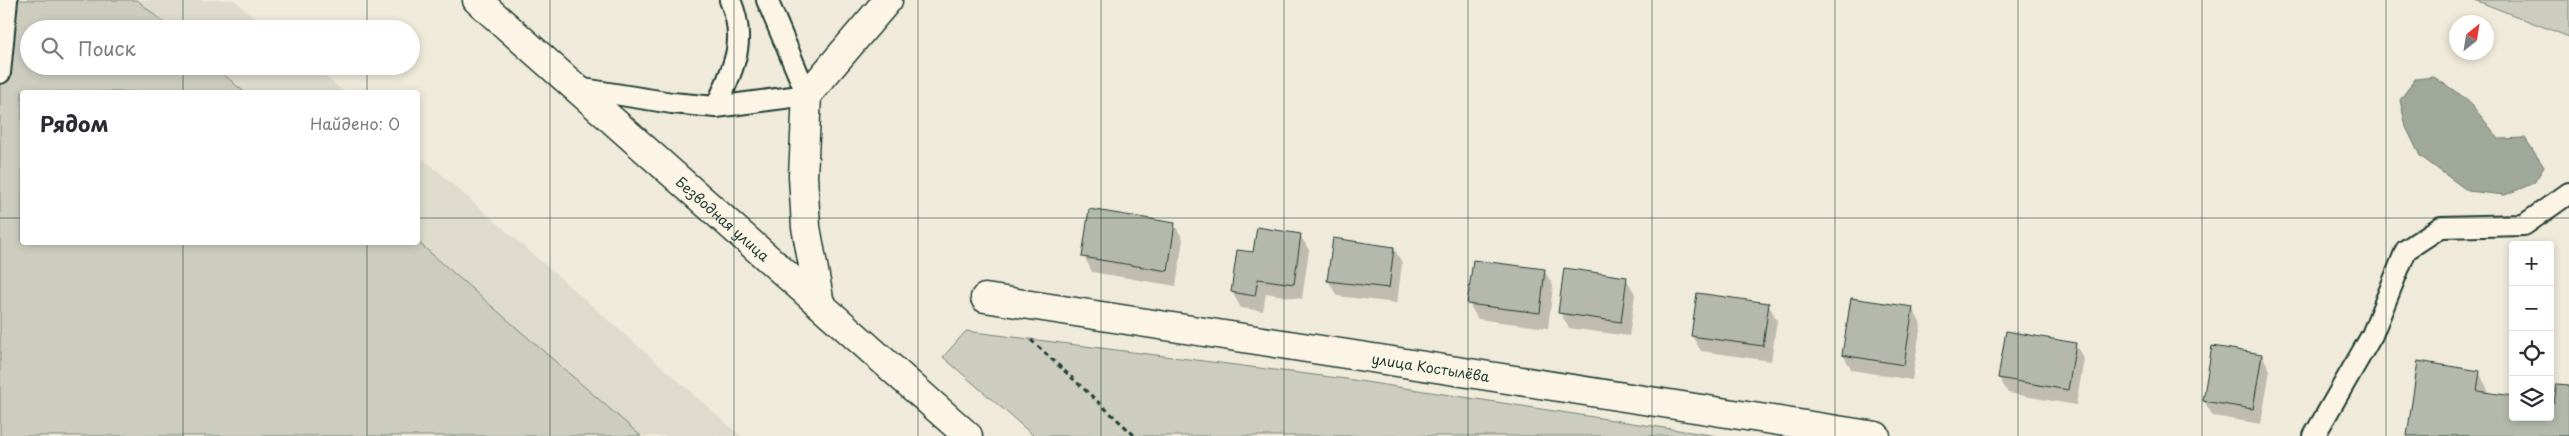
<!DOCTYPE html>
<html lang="ru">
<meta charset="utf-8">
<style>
body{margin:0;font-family:"Playpen Sans",sans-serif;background:#f2f2f3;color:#2b2b33}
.controls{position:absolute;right:15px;bottom:15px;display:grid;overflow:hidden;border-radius:5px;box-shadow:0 2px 8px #0003}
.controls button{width:45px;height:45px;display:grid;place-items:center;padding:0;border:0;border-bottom:1px solid #e1e1e2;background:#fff;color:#2b2b33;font:25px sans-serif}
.compass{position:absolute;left:2449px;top:15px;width:45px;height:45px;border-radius:50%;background:#fff;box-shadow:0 2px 8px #0003;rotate:30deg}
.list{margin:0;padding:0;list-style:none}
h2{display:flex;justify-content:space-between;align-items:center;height:65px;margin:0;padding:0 20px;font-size:21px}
h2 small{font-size:16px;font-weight:400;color:#7c7c81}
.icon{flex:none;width:28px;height:28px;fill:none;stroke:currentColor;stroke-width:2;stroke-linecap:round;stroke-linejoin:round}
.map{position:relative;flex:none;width:2569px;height:436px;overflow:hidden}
.search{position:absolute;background:#fff;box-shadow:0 2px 8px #0003;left:20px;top:20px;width:400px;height:55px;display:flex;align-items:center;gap:12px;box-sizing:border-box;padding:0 18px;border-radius:28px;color:#7c7c81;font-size:19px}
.panel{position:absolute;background:#fff;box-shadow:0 2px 8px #0003;left:20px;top:90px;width:400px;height:155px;border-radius:5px}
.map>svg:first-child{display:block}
</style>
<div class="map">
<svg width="2569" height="436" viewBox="0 0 2569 436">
<rect width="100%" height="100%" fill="#efeada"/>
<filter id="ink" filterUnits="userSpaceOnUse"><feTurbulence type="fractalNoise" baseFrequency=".02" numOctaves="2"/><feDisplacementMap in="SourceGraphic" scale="10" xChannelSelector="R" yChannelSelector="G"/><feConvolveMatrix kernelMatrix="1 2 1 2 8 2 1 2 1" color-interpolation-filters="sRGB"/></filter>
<g filter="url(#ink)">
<path fill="#dedbcc" d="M0,0H234L268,29H29V66H313L344,92H22V242H418V154L741,436H0Z"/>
<g fill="#cccdbf" stroke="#76857a">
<path d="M0,0H137L171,29H29V66H214L244,92H22V242H418L641,436H0Z"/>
<path d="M2475,0H2569V37Z"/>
<path d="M966,331L1346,379L1717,436H1034L943,357Z"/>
</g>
<path fill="#9fa89a" stroke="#6c7d71" d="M2434,77L2468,100L2499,139L2525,138L2544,167L2534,183L2505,195L2468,191L2420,156L2406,127L2400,100L2415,79Z"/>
<g fill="#0003">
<path d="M1174,224L1183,239L1176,286L1092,272L1084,256Z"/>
<path d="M1300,235L1309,250L1302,299L1266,293L1263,311L1241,308L1232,292L1238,252L1254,254Z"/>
<path d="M1394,248L1402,263L1397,303L1337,296L1328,280Z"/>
<path d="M1544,270L1553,286L1548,328L1478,319L1469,304Z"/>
<path d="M1626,278L1635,294L1629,336L1569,328L1560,312Z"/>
<path d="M1768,304L1777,320L1771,361L1701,351L1692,336Z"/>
<path d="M1912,308L1921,324L1912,380L1852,370L1843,355Z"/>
<path d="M2075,344L2084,359L2076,405L2008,393L1999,378Z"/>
<path d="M2262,355L2270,370L2261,424L2213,416L2204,401Z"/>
<path d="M2479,372L2490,394L2513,417H2550L2555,404L2569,387V436H2408Z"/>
</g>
<g fill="#b5b9ad" stroke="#1f3d34">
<path d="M1089,209L1175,223L1168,271L1082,257Z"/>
<path d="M1257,227L1301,234L1294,284L1258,279L1255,296L1231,292L1237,250L1253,252Z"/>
<path d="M1333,238L1394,247L1389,288L1327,281Z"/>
<path d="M1473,260L1545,269L1540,313L1467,304Z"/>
<path d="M1564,268L1627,277L1621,322L1558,313Z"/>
<path d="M1697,293L1769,303L1763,346L1691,336Z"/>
<path d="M1851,298L1913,307L1904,365L1842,355Z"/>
<path d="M2006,331L2076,343L2068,390L1998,378Z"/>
<path d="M2212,346L2262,354L2253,409L2203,401Z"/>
<path d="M2418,361L2480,371L2477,391L2513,396V417H2550V402L2554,403L2557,384L2569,385V436H2407Z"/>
</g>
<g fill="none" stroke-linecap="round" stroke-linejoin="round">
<defs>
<g id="service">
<path d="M0,73L7,0"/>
<path d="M577,88L672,103L716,107L807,95L767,0"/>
<path d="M716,107C733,68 748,42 730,0"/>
<path d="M2314,436L2372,335L2406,250L2441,227L2524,225L2569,193"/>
</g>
<g id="minor">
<path id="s1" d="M985,298L1876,436"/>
</g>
<g id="secondary">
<path id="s2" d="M477,0L968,436"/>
<path d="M820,304L806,227L803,176L807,95L888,0"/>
</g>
</defs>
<use href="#service" stroke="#1f3d34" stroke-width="24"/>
<use href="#minor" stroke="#1f3d34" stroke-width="31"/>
<use href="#secondary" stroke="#1f3d34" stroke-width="31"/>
<path stroke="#1f3d34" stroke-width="3" stroke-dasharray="5 4" stroke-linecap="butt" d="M1031,340L1135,436"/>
<use href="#service" stroke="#fcf5e5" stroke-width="20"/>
<use href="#minor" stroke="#fcf5e5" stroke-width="28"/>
<use href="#secondary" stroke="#fcf5e5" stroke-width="28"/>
</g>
</g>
<path fill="none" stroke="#1f3d34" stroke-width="1" stroke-opacity="0.55" d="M183,0V29M367,0V29M550,0V436M734,0V436M918,0V436M1101,0V436M1284,0V436M1468,0V436M1652,0V436M1835,0V436M2018,0V436M2202,0V436M2386,0V436M183,66V92M367,66V92M0,218H22M418,218H2569M183,242V436M367,242V436"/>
<g text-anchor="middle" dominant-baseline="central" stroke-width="4.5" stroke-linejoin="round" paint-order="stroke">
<g font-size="14" fill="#1f3d34" stroke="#fcf5e5">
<text stroke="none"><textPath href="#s2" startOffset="329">Безводная улица</textPath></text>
<text stroke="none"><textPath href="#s1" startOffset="451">улица Костылёва</textPath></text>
</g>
</g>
</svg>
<div class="controls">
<button>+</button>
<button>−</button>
<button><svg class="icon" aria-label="locate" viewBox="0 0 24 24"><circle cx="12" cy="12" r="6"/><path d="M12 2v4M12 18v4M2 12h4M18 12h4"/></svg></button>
<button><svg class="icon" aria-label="layers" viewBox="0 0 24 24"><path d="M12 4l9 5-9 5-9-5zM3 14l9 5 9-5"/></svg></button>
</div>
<svg class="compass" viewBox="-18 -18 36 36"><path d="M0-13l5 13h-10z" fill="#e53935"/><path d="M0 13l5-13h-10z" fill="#7c7c81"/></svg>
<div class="search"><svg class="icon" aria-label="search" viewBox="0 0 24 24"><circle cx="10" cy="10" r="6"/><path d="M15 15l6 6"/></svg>Поиск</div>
<section class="panel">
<h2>Рядом<small>Найдено: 0</small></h2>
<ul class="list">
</ul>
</section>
</div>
